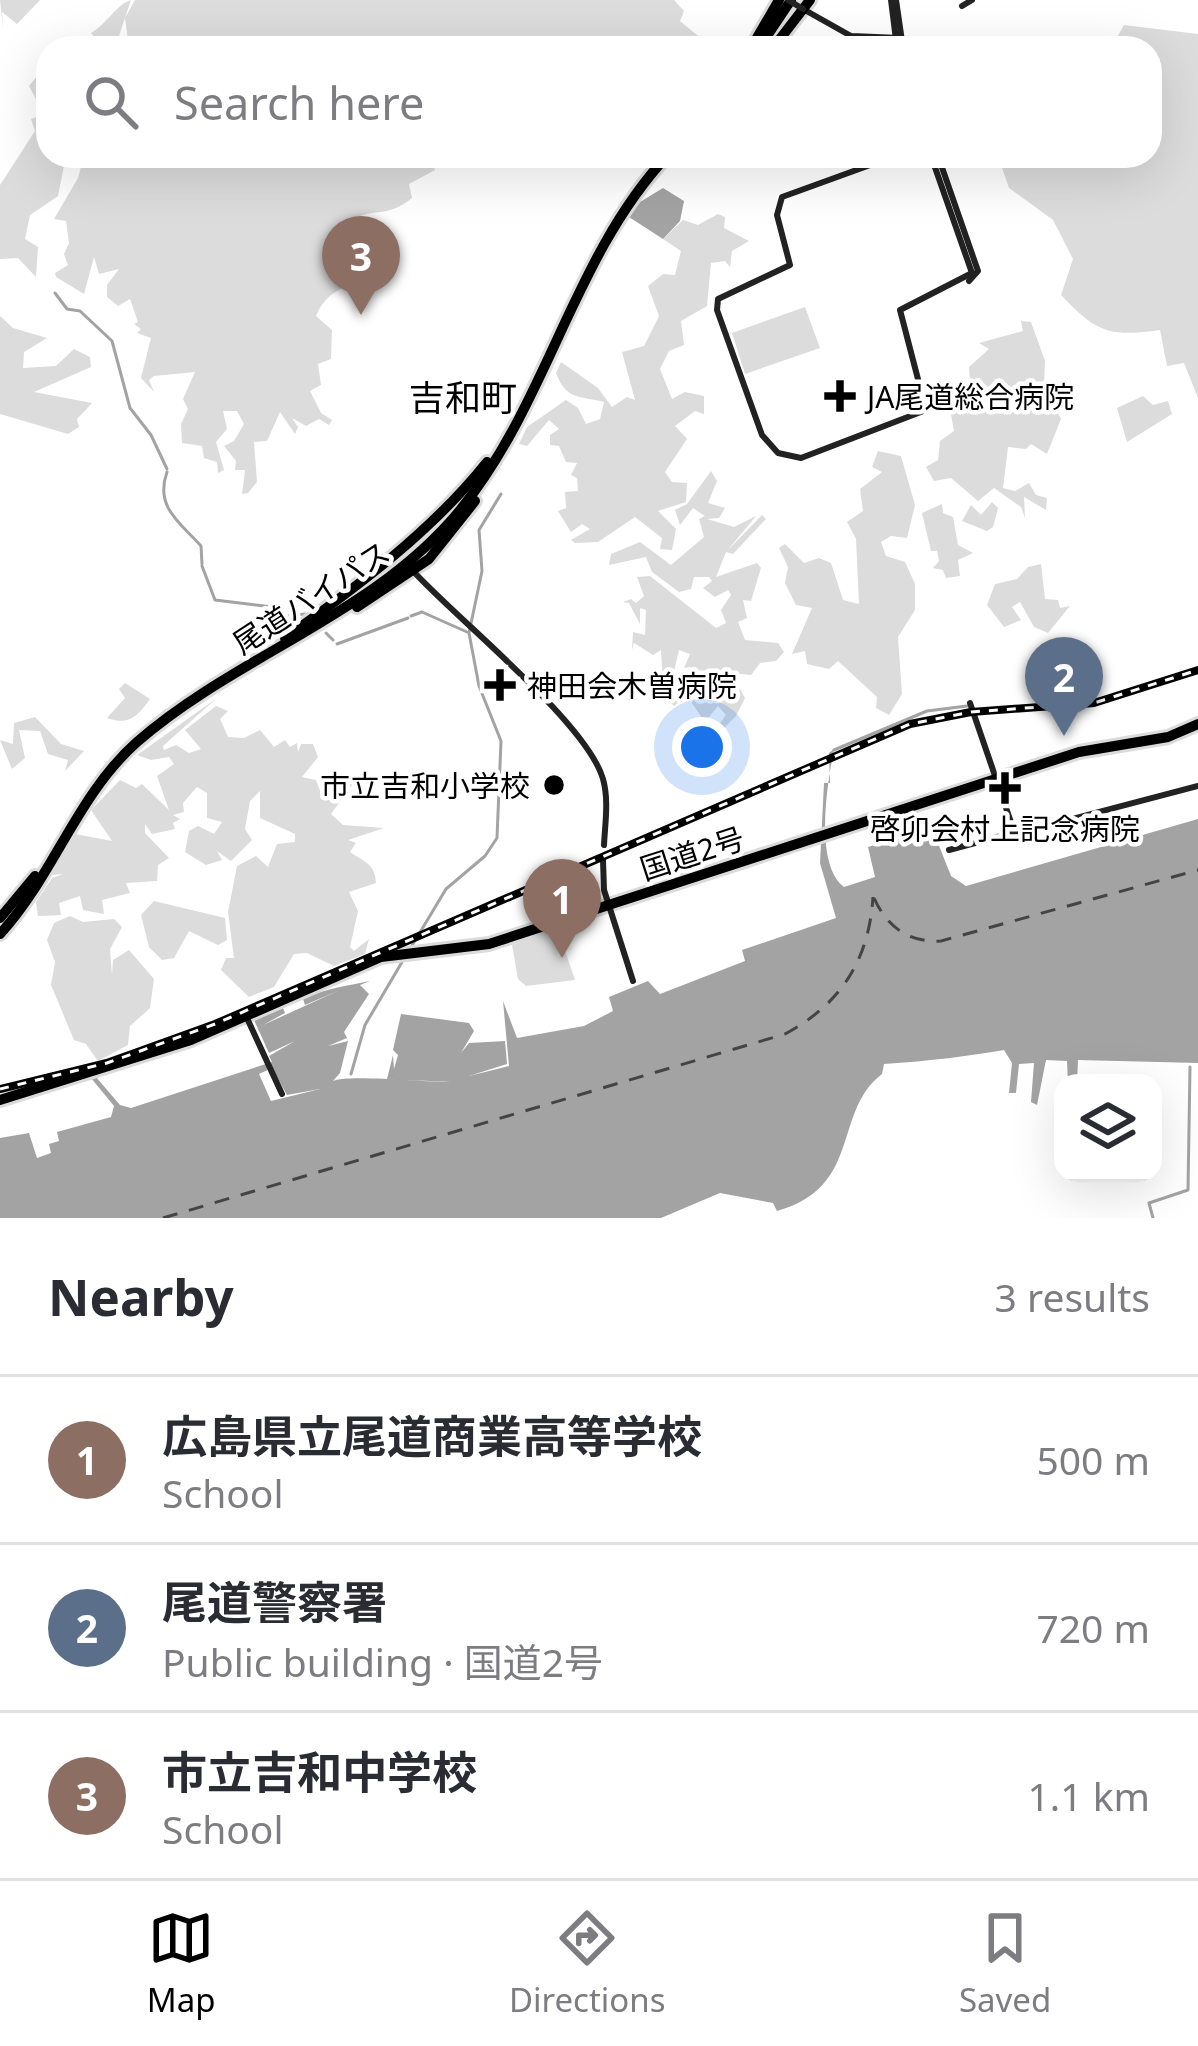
<!DOCTYPE html>
<meta charset="utf-8">
<style>
body{margin:0;font-family:"Noto Sans","Noto Sans JP",sans-serif;background:#f2f2f3;color:#2b2b33}
.controls{position:absolute;right:36px;bottom:36px;display:grid;overflow:hidden;border-radius:24px;box-shadow:0 12px 48px #0002}
.controls button{width:108px;height:108px;display:grid;place-items:center;padding:0;border:0;border-bottom:3px solid #e1e1e2;background:#fff;color:#2b2b33;font:60px sans-serif}
.you{position:absolute;left:702px;top:747px;width:42px;height:42px;margin:-30px;border:9px solid #fff;border-radius:50%;background:#1a73e8;box-shadow:0 0 0 18px #1a73e833}
.badge{display:grid;place-items:center;width:78px;height:78px;border-radius:50%;background:#000;color:#fff;font-size:39px;font-weight:700}
.pin{position:absolute;translate:-50% -99px;filter:drop-shadow(0 3px 6px #0008)}
.pin::after{content:'';position:absolute;top:63px;width:42px;height:36px;background:inherit;clip-path:polygon(0 0,100% 0,50% 100%)}
.list{margin:0;padding:0;list-style:none}
h2{display:flex;justify-content:space-between;align-items:center;height:156px;margin:0;padding:0 48px;font-size:51px}
h2 small{font-size:39px;font-weight:400;color:#7c7c81}
.list li{display:grid;grid-template-columns:78px 1fr auto;gap:36px;align-items:center;box-sizing:border-box;height:168px;padding:0 48px;border-top:3px solid #e1e1e2}
.list b{display:block;font-size:45px;white-space:nowrap}
.list p{margin:0;font-size:39px;white-space:nowrap;color:#7c7c81}
.list em{font-size:39px;font-style:normal;color:#7c7c81}
.icon{flex:none;width:66px;height:66px;fill:none;stroke:currentColor;stroke-width:2;stroke-linecap:round;stroke-linejoin:round}
.map{position:relative;flex:none;width:1198px;height:1218px;overflow:hidden}
.search{position:absolute;background:#fff;box-shadow:0 12px 48px #0002;left:36px;right:36px;top:36px;height:132px;display:flex;align-items:center;gap:30px;box-sizing:border-box;padding:0 42px;border-radius:36px;color:#7c7c81;font-size:45px}
.sheet{height:660px;background:#fff}
nav{display:flex;justify-content:space-around;align-items:center;box-sizing:border-box;height:168px;border-top:3px solid #e1e1e2;background:#fff;font-size:33px;color:#7c7c81}
nav a{display:grid;justify-items:center;gap:6px}
nav .on{color:#000}
.map>svg:first-child{display:block}
</style>
<div class="map">
<svg width="1198" height="1218" viewBox="0 0 1198 1218">
<rect width="100%" height="100%" fill="#fff"/>
<g fill="#dcdcdc">
<path d="M0,0H40L17,24L2,12L3,29Z"/>
<path d="M131,0L115,48H88L98,42L91,33C106,25 117,4 131,0Z"/>
<path d="M135,0H674L684,11L680,21L713,48H129L125,18Z"/>
<path d="M1124,25L1198,34V398L1184,363L1167,366L1160,330C1109,337 1097,333 1061,295L1073,259L1053,220L1009,188L998,156H1150V48H1111Z"/>
<path d="M48,63V156H66L58,196L30,215L25,239L38,247L36,277L18,258L0,259V185L35,131L31,119L44,114L29,86Z"/>
<path d="M84,156H431L435,170L409,184L412,198C387,218 376,208 356,218L384,224L378,237L357,242L378,247L359,252L362,261L386,275L387,284C357,280 328,286 316,316L332,330L331,359L318,364L321,385L310,391L321,413L332,420L329,425L319,419L306,426L292,418L298,427L295,434L280,412L267,441L254,442L257,482L248,493L242,494L245,470H235L236,461L224,446L234,441L244,424L237,411H223L227,429L216,442L224,470L218,473L217,462L204,458L202,446L182,443L181,424L188,409L183,399L195,372L154,376L149,380L154,392L141,378L151,338L137,333L141,329L134,324L138,322L130,299L118,306L107,297V285L119,269L99,274L94,257L84,294L56,277L55,273L68,265L64,254L69,243L66,221L54,219L78,178Z"/>
<path d="M718,214L725,217L724,228L749,241L732,251L730,267L725,261L711,263L707,306L681,321L684,345L669,351L660,369L672,399L685,392L704,396V414L695,411L675,426L687,439L665,472L672,482L687,483L686,502L658,511L676,529L672,550L660,549L662,538L635,517L598,542L575,543L571,540L590,529L582,524L571,532L558,511L566,508L565,492L578,491L577,478L571,475L577,463L566,462L559,446L550,445V435L559,429L549,420L527,446L519,444L527,427L566,400L578,408L586,424L600,419L604,402C582,396 566,401 556,373L561,362L598,388L612,407L627,397L635,400L622,352L644,346L659,316L648,286L663,274L675,275L681,251L663,239L683,220L698,225Z"/>
<path d="M805,307L820,348L745,374L732,333Z"/>
<path d="M0,316L13,328L47,338L24,352L23,368L56,366L74,349L90,357L91,367L34,392L92,403L77,419L79,427L68,434L0,414Z"/>
<path d="M1021,321L1031,322L1045,361L1044,385L1061,419L1047,454L1031,444L1026,449L1008,447L1003,488L1015,491L1029,483L1036,495L1047,498L1046,510L1024,497L1025,518L1021,507L994,488L978,501L951,478L934,481L926,467L938,460L940,441L954,431L948,398L970,383L969,367L989,349L979,343L1023,331Z"/>
<path d="M1143,396L1153,405L1168,401L1172,414L1127,442L1117,408Z"/>
<path d="M878,451L901,456L915,505L907,538L891,536L881,542L886,556L905,562L915,584V610L898,637L902,694L889,715L876,708L877,697L838,661L829,669L807,664L805,651L792,654L812,608L796,605L785,583L788,567L779,548L785,544L804,563L819,558L831,563L843,600L859,604L856,539L847,522L863,511L860,489L882,472L872,467Z"/>
<path d="M711,471L717,481L708,503L725,508L719,518L707,519L734,527L756,516L727,551L762,515L766,519L733,554L726,552L716,577L757,563L761,568L751,601L743,600L747,618L738,622L745,640L778,643L784,652L776,661L760,663L751,675L731,673L745,698L736,716L709,743L703,727L711,735L726,715L718,706L705,722L687,696L674,706L671,703L674,692L690,680V667L684,668L690,654L679,650L672,680L663,684L661,650L653,655L634,643L632,650L633,632L645,635L646,610L640,608V624L629,603L623,602L631,599L636,603L644,596L637,577L650,576L716,628L726,623L721,610L731,595L728,590L715,597L703,588L712,581L709,577H694L691,589L679,592L652,572L646,557L609,565L611,554L640,542L671,565L704,537L699,519L705,516L693,508L680,525L675,510L687,504Z"/>
<path d="M992,502L998,508L993,527L987,531L962,521L971,505L981,515Z"/>
<path d="M942,504L943,513L953,517L958,545L973,553L958,560L960,576L946,578L943,570L933,568L939,561L937,551H931L922,513Z"/>
<path d="M1041,564L1045,599L1058,600L1060,608L1070,606L1048,633L1034,627L1020,602L1012,607L1021,620L1004,627L987,605L995,584L1017,579L1028,567Z"/>
<path d="M125,683L150,699C138,716 129,726 107,718L125,698L119,689Z"/>
<path d="M217,698L163,746L164,750L176,745L189,753L201,749L185,730L216,706L228,711L220,719L228,737L244,738L260,730L274,747L285,740L290,747L297,743L298,752L301,744H313L318,757L302,777L316,780L322,796L335,781L357,778L331,814L343,825L384,828L348,840L356,843L350,852C366,863 375,864 376,883L349,892L358,911L350,947L354,951L369,939L365,954L334,966L307,953L294,954L274,987L249,997L221,970L226,958H234L228,912L237,866L256,856L268,867L277,844L295,842V834L260,818V791L250,801L245,829L252,840L231,861L217,851L222,860L206,865L185,852L189,831L198,826L214,834L222,822L207,818V793L197,787L183,803L184,812L173,815L180,819L173,823L175,829L152,834L145,824V833L169,858L158,865L157,881L126,883L130,893L102,900L104,914L83,910L80,896L59,903L61,915L38,916L36,902L52,878L63,874L52,875L75,834L112,841L91,810L120,780L136,788L142,784L169,810L157,776L174,764L169,757L151,760L137,755Z"/>
<path d="M35,717L61,744L84,751L65,771L68,760L48,754L40,731L19,730L25,758L12,769L0,740L13,744L14,723Z"/>
<path d="M154,901L225,918L227,940L218,945L189,931L174,958L162,960L149,947L141,915Z"/>
<path d="M70,916L83,922L114,919L122,927L110,949L112,975L113,960L129,950L154,979L150,1008L130,1026L128,1045L98,1061L86,1044L74,1040L51,985L55,962L47,940L54,923Z"/>
<path d="M551,931L559,933L575,980L526,986L518,979L512,945Z"/>
</g>
<g fill="#a3a3a3" fill-rule="evenodd">
<path d="M663,188L684,201L680,221L663,239L629,217L640,202Z"/>
<path d="M834,749C827,784 814,864 844,887L875,877L868,847L925,830L934,833L951,876L966,886L1198,819V1063L1078,1060L1077,1083H1068L1067,1061L1046,1060L1037,1105L1031,1102L1034,1063L1019,1064L1016,1093H1009L1012,1063L1004,1050C969,1056 930,1061 884,1064L882,1074C832,1112 863,1187 777,1211L773,1203L720,1193L661,1218H0V1138L29,1133L37,1158L51,1153L49,1144L59,1141L57,1132L111,1117L114,1106L91,1078L96,1077L120,1105L131,1108L272,1062L269,1056L295,1041L269,1053L254,1020L283,1008L285,1013L263,1025L340,990L305,1005L303,999C327,988 346,986 370,981L360,985L369,994L344,1032L347,1038L328,1046L348,1041L340,1073L333,1081C345,1074 427,1082 451,1082L387,1079L393,1055L394,1069L398,1055L393,1050L401,1014L469,1023L474,1031L461,1053L469,1043L505,1041L507,1064L469,1076L509,1066L503,1001L517,1038L584,1026L613,1011L609,997L648,981L660,994L745,961L742,950L836,918L820,863L824,783H830L829,753ZM272,1068L287,1095L320,1089L271,1101L259,1074Z"/>
</g>
<g fill="none" stroke-linecap="round" stroke-linejoin="round">
<g stroke="#a3a3a3" stroke-width="3">
<path d="M55,293L67,309L80,311L112,341L130,408L151,435L167,469"/>
<path d="M167,472C154,508 182,524 201,546L202,564"/>
<path d="M202,566L215,600L273,607L278,617L305,614"/>
<path d="M411,616L422,612L467,632"/>
<path d="M326,633L333,640"/>
<path d="M337,644L408,618"/>
<path d="M834,750L927,711L967,706"/>
<path d="M410,949L446,889L485,856L497,838L501,741L479,686L469,633L482,571L479,530L501,494"/>
<path d="M351,1074L365,1025L405,957"/>
<path d="M1153,1218L1149,1203L1188,1190L1190,1067"/>
</g>
<g stroke="#444" stroke-width="3" stroke-dasharray="15 12" stroke-linecap="butt">
<path d="M874,898C887,927 909,943 941,941L1198,870"/>
<path d="M163,1218L785,1034C841,1004 869,960 873,897"/>
</g>
<defs>
<g id="highway">
<path d="M751,48L779,0"/>
<path d="M759,48L791,0"/>
<path d="M773,48L810,0"/>
<path d="M357,607L429,559L475,501"/>
<path d="M285,638C358,586 431,532 487,462"/>
<path d="M0,918L35,876"/>
<path d="M0,934C54,875 77,795 137,742C238,654 375,615 461,509C548,402 573,257 667,156"/>
<path d="M0,1100L191,1040L381,957L489,944L1079,752L1168,737L1198,724"/>
</g>
</defs>
<use href="#highway" stroke="#dbdbdb" stroke-width="16"/>
<g stroke="#222" stroke-width="6">
<path d="M891,0L897,48"/>
<path d="M896,0L903,48"/>
<path d="M962,6L972,0"/>
<path d="M803,9L851,36L900,38"/>
<path d="M895,156L782,197L777,215L790,265L718,299L717,310L762,435L778,453L801,458L926,410L900,310L972,273L931,156"/>
<path d="M938,156L978,271L969,281"/>
<path d="M414,572C458,620 587,723 603,779C609,800 605,824 604,845"/>
<path d="M970,703L1015,834L1198,786"/>
<path d="M949,850L1012,833"/>
<path d="M603,860L604,890L633,981"/>
<path d="M246,1016L282,1094"/>
</g>
<use href="#highway" stroke="#000" stroke-width="10"/>
<defs>
<path id="rail" d="M0,1089L107,1063L215,1024L910,724L971,712L1094,703L1198,670"/>
</defs>
<use href="#rail" stroke="#000" stroke-width="8"/>
<use href="#rail" stroke="#fff" stroke-width="3" stroke-dasharray="9" stroke-linecap="butt"/>
<path stroke="#222" stroke-width="6" d="M788,0L803,9"/>
</g>
<g fill="#000" stroke="#fff" stroke-width="4.5">
<path d="M834 378h12v12h12v12h-12v12h-12v-12h-12v-12h12z"/>
<path d="M494 667h12v12h12v12h-12v12h-12v-12h-12v-12h12z"/>
<circle cx="554" cy="785" r="12"/>
<path d="M999 770h12v12h12v12h-12v12h-12v-12h-12v-12h12z"/>
</g>
<g text-anchor="middle" dominant-baseline="central" stroke-width="9" stroke-linejoin="round" paint-order="stroke">
<g font-size="30" fill="#000" stroke="#fff" text-anchor="start">
<text x="867" y="396">JA尾道総合病院</text>
<text x="527" y="685">神田会木曽病院</text>
<text x="530" y="785" text-anchor="end">市立吉和小学校</text>
<text x="1005" y="828" text-anchor="middle">啓卯会村上記念病院</text>
</g>
<g font-size="30" fill="#000" stroke="#fff">
<text transform="translate(311 597) rotate(-33)">尾道バイパス</text>
<text transform="translate(692 853) rotate(-18)">国道2号</text>
</g>
<g font-size="36" fill="#000" stroke="#fff">
<text x="463" y="397">吉和町</text>
</g>
</g>
</svg>
<div class="controls">
<button><svg class="icon" aria-label="layers" viewBox="0 0 24 24"><path d="M12 4l9 5-9 5-9-5zM3 14l9 5 9-5"/></svg></button>
</div>
<div class="you"></div>
<div class="pin badge" style="left:562px;top:958px;background:#8d6e63">1</div>
<div class="pin badge" style="left:1064px;top:736px;background:#5c6f8a">2</div>
<div class="pin badge" style="left:361px;top:315px;background:#8d6e63">3</div>
<div class="search"><svg class="icon" aria-label="search" viewBox="0 0 24 24"><circle cx="10" cy="10" r="6"/><path d="M15 15l6 6"/></svg>Search here</div>
</div>
<section class="sheet">
<h2>Nearby<small>3 results</small></h2>
<ul class="list">
<li><span class="badge" style="background:#8d6e63">1</span><div><b>広島県立尾道商業高等学校</b><p>School</p></div><em>500 m</em></li>
<li><span class="badge" style="background:#5c6f8a">2</span><div><b>尾道警察署</b><p>Public building · 国道2号</p></div><em>720 m</em></li>
<li><span class="badge" style="background:#8d6e63">3</span><div><b>市立吉和中学校</b><p>School</p></div><em>1.1 km</em></li>
</ul>
</section>
<nav>
<a class="on"><svg class="icon" aria-label="map" viewBox="0 0 24 24"><path d="M3 6l6-2 6 2 6-2v14l-6 2-6-2-6 2zM9 4v14M15 6v14"/></svg>Map</a>
<a><svg class="icon" aria-label="directions" viewBox="0 0 24 24"><path d="M12 3l9 9-9 9-9-9zM9 14v-3h6M13 9l2 2-2 2"/></svg>Directions</a>
<a><svg class="icon" aria-label="saved" viewBox="0 0 24 24"><path d="M7 4h10v16l-5-4-5 4z"/></svg>Saved</a>
</nav>
